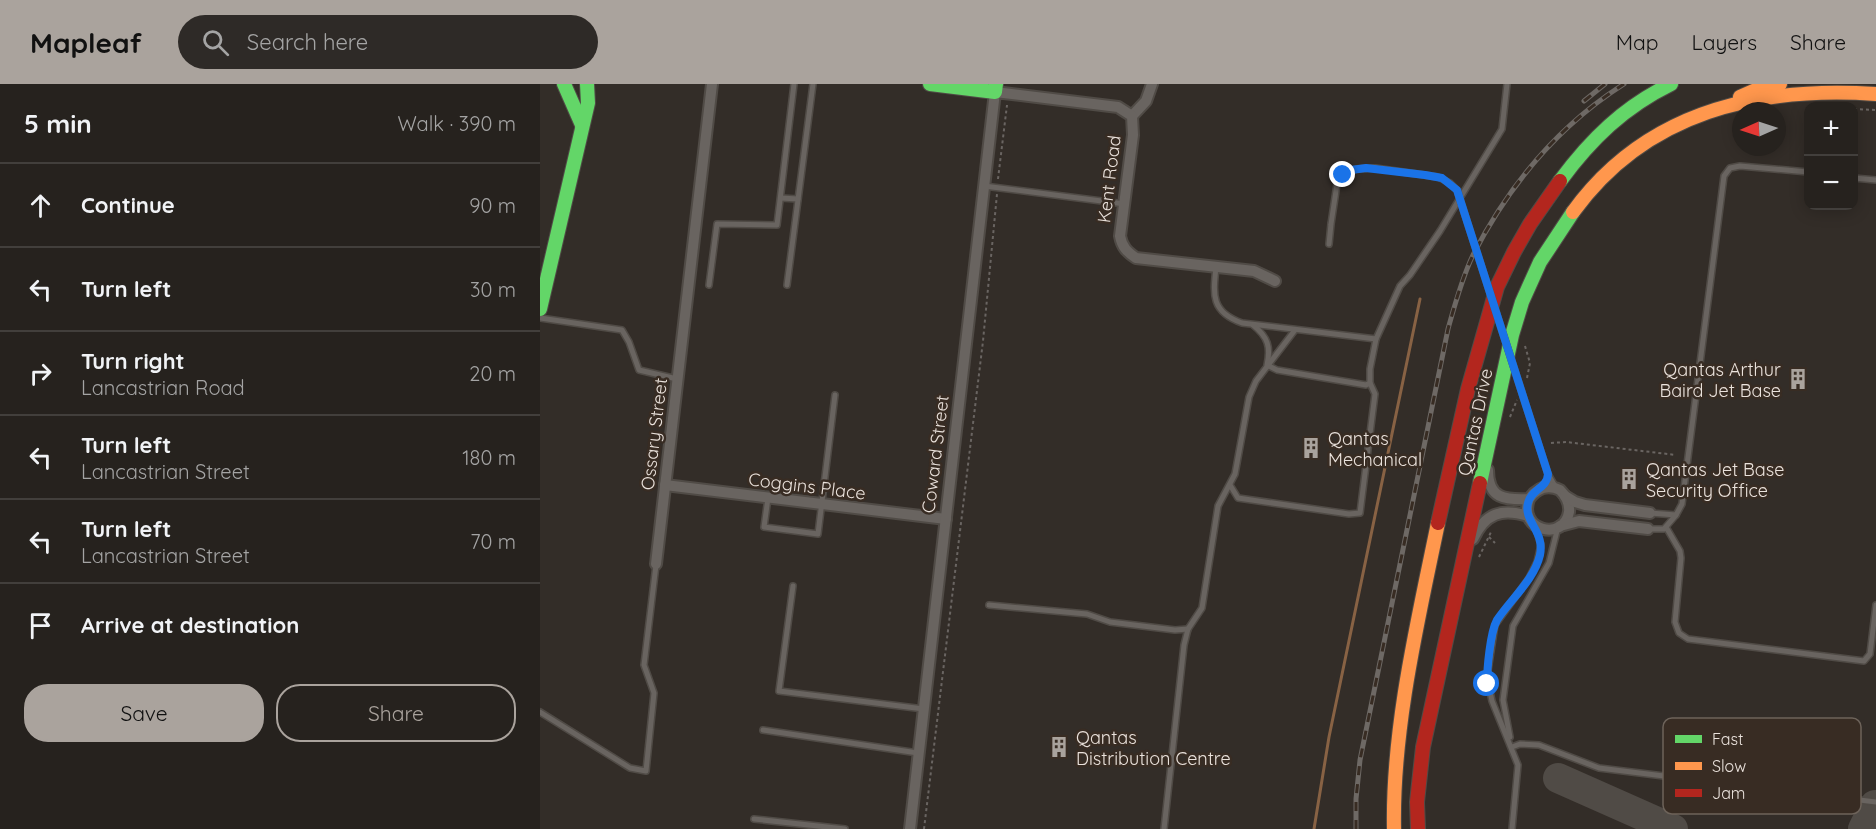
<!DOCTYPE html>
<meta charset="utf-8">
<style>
body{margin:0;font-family:Quicksand,sans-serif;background:#2e2a27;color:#f1f3f6}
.controls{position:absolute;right:18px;top:18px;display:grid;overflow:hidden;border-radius:12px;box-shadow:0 3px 15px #0003}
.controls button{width:54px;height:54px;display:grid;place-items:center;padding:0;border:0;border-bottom:2px solid #423f3c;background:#26221e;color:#f1f3f6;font:30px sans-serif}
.compass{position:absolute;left:1192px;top:18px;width:54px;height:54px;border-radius:50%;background:#26221e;box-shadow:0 3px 15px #0003;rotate:267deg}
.stop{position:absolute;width:18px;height:18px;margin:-14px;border:4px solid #1a73e8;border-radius:50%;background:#fff}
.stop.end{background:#1a73e8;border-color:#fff;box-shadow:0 2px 6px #0008}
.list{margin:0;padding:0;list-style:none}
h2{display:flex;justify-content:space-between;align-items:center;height:78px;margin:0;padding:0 24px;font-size:26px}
h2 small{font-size:20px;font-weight:400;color:#a4a4a4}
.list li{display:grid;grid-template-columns:39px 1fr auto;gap:18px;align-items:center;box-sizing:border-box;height:84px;padding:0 24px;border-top:2px solid #423f3c}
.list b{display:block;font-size:22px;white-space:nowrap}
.list p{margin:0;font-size:20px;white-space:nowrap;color:#a4a4a4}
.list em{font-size:20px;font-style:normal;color:#a4a4a4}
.actions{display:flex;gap:12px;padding:18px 24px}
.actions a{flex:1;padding:14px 0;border:2px solid #aaa39d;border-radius:24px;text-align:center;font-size:21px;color:#aaa39d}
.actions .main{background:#aaa39d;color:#111}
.icon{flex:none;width:33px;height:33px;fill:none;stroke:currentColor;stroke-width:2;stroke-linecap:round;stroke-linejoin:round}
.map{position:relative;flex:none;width:1336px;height:745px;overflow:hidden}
header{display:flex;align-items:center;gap:36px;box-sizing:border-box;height:84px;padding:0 30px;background:#aaa39d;color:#111}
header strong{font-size:28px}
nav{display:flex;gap:33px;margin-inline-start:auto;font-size:21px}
.search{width:420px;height:54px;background:#2e2a27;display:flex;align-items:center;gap:15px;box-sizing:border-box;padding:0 21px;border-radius:33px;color:#a4a4a4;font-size:22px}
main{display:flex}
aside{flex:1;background:#26221e}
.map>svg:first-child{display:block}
</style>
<header>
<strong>Mapleaf</strong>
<div class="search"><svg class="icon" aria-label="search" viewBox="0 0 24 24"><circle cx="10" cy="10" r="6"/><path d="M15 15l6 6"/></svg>Search here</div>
<nav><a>Map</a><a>Layers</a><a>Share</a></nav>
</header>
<main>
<aside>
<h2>5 min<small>Walk · 390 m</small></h2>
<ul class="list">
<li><svg class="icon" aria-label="ahead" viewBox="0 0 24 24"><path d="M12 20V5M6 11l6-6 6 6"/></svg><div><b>Continue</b></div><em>90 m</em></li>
<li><svg class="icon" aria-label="left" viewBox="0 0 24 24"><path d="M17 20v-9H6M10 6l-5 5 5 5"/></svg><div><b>Turn left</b></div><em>30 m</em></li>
<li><svg class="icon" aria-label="right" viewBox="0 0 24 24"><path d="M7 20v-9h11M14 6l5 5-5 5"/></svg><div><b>Turn right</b><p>Lancastrian Road</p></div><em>20 m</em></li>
<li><svg class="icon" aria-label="left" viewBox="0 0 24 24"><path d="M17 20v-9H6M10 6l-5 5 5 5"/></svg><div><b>Turn left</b><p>Lancastrian Street</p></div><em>180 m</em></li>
<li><svg class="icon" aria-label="left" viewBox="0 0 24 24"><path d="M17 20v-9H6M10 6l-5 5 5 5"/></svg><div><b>Turn left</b><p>Lancastrian Street</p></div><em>70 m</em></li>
<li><svg class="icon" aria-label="arrive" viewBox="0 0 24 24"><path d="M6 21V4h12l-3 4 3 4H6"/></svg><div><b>Arrive at destination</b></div></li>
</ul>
<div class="actions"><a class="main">Save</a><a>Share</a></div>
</aside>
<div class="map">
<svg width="1336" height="745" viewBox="0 0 1336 745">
<rect width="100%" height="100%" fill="#332d28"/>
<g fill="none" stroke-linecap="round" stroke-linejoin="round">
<path stroke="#886244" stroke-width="3" d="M774,745L789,653L880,215"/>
<g stroke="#504b46" stroke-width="30">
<path d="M1018,694L1133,745"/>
<path d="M1323,745L1335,721"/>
</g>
<defs>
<g id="lane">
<path d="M1314,94L1336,96"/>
<path d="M444,102L585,120"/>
<path d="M241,114L258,115"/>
<path d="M789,160L791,140"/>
<path d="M676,183C673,211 671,228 702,239L836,255L860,202L870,191L900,147L962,45L967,0"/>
<path d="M169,201L177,140L237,141L254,0"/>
<path d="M247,201L273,0"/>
<path d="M0,234L82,246L89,258L99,286L137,295"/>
<path d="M713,241C728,253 731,263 727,281L737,286L826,301L830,299V285L836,255"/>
<path d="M1008,390L1016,404"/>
<path d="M690,401L698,414L809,430L820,429L835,310L830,299"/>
<path d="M228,414L224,443L278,450L295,311"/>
<path d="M1110,429L1136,431"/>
<path d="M1126,443L1140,467L1141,474L1135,538L1139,549L1148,555L1324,577L1330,570L1336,521"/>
<path d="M1108,445H1124L1136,431L1142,420L1184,92L1190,84L1200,82L1268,88"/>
<path d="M253,502L239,607L384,625"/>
<path d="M449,521L547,530L570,538L635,546L648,545"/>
<path d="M0,628L90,684L106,687L114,609L104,581L116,481"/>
<path d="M223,646L378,669"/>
<path d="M970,653L963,616L973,542L1009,479L1018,443"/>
<path d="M972,663L980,660L999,661L1059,684L1336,718"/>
<path d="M214,735L305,745"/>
<path d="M624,745L644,561L648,545L662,524L678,422L695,390L709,313L716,297L755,246"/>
<path d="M972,745L978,681L952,617L947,593L955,541L989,494L997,478L1001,461L996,444"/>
</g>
<g id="street">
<path d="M592,32L606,17L612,0"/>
<path d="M948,386C948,415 965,416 989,415C997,404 1007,400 1020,406C1026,412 1030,419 1029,428C1024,458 977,447 989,415"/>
<path d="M125,401L406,435"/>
<path d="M1025,412L1035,418L1045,421L1110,429"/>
<path d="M1020,442L1039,437L1108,445"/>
<path d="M933,455C945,429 962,424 988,432"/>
<path d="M116,480L172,0"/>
<path d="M370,745L455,8L578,23L592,32L593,51L580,152C582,163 587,168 596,174L714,187L735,197"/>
</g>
<g id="fast">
<path d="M24,0L42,41"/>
<path d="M390,0L455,8L456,0"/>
<path d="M1020,97C1051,55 1084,23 1131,0"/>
<path d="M0,225L48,19L47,0"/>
<path d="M940,399L972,251L982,218L1000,178L1033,128"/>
</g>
<g id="slow">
<path d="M1200,13L1218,5L1240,0"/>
<path d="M1033,128C1106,27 1218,2 1336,10"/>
<path d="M854,745C852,645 878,536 898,439"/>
</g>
<g id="jam">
<path d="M898,439L928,305L957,203L974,168L990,140L1020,97"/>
<path d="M878,745L877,718L883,663L940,399"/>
</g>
</defs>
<use href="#lane" stroke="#504b46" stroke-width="8"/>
<use href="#street" stroke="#504b46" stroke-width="14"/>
<use href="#fast" stroke="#504b46" stroke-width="16"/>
<use href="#slow" stroke="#504b46" stroke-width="16"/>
<use href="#jam" stroke="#504b46" stroke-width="16"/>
<g stroke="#6a6562" stroke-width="2" stroke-dasharray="3 3" stroke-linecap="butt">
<path d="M1314,25L1336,26"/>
<path d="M458,95L467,21"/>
<path d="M985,262L990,279L987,294"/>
<path d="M970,333L977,316"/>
<path d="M1011,359L1026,358L1136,371"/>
<path d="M949,453L955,459"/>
<path d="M939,473L952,446"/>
<path d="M384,745L443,257L457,110"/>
</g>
<use href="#lane" stroke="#696460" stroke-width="5"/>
<use href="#street" stroke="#696460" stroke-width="10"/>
<use href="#fast" stroke="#63d668" stroke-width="14"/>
<use href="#slow" stroke="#ff974d" stroke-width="14"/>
<use href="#jam" stroke="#b3261e" stroke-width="14"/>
<defs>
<g id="rail">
<path d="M1044,17L1065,0"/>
<path d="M816,745V715L820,676L908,245C915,220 922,194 933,171C969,101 1018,42 1084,0"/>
</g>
</defs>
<use href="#rail" stroke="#6e6965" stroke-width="5"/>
<use href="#rail" stroke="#382c23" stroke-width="3" stroke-dasharray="9" stroke-linecap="butt"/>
<defs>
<path id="lane-bridge" d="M791,140L797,100L803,91L816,85L835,84L898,93L910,99L917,106L1008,390"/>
</defs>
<use href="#lane-bridge" stroke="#504b46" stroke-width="8" stroke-linecap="butt"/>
<use href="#lane-bridge" stroke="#696460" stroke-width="5"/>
</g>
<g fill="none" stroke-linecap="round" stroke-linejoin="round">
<path stroke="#1a73e8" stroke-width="8" d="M803,91L811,86L826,84L885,91L902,94L917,106L1008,390C1007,405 991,405 988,419C983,437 1005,447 1000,471C994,496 971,515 957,536C950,549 947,585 947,600"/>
</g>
<defs>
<symbol id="building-bare" viewBox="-9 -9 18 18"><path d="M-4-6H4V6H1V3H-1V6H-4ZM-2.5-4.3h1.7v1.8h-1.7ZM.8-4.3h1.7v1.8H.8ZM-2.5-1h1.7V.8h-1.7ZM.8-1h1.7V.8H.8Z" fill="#aaa39d" stroke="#382c23" stroke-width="2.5" paint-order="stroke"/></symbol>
</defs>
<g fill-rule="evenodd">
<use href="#building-bare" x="1243" y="280" width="30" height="30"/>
<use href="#building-bare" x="756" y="349" width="30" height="30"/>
<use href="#building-bare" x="1074" y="380" width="30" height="30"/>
<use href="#building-bare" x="504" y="648" width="30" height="30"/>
</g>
<g text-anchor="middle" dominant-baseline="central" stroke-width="5" stroke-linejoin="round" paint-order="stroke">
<g font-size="18" fill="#eae2dc" stroke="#382c23">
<text transform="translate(569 95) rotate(-83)">Kent Road</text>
<text transform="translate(935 338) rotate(-78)">Qantas Drive</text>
<text transform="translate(114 350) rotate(-83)">Ossary Street</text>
<text transform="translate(395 370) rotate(-83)">Coward Street</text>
<text transform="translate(267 402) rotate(7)">Coggins Place</text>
</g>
<g font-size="18" fill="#eae2dc" stroke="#382c23" text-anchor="start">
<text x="1241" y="285" text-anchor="end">Qantas Arthur<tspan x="1241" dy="21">Baird Jet Base</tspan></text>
<text x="788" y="354">Qantas<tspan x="788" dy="21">Mechanical</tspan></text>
<text x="1106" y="385">Qantas Jet Base<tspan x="1106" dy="21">Security Office</tspan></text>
<text x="536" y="653">Qantas<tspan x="536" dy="21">Distribution Centre</tspan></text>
</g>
</g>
<rect x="1123" y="634" width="198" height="96" rx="9" fill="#382c23" stroke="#6d635a" stroke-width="1.5"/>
<rect x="1135" y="651" width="27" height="8" fill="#63d668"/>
<rect x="1135" y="678" width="27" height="8" fill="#ff974d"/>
<rect x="1135" y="705" width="27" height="8" fill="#b3261e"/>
<g font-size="16" fill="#eae2dc">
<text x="1172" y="661">Fast</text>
<text x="1172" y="688">Slow</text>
<text x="1172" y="715">Jam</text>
</g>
</svg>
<div class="controls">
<button>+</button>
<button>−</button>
</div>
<svg class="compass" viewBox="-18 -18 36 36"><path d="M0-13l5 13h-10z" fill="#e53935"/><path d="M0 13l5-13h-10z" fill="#a4a4a4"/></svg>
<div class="stop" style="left:947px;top:600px"></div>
<div class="stop end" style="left:803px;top:91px"></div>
</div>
</main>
